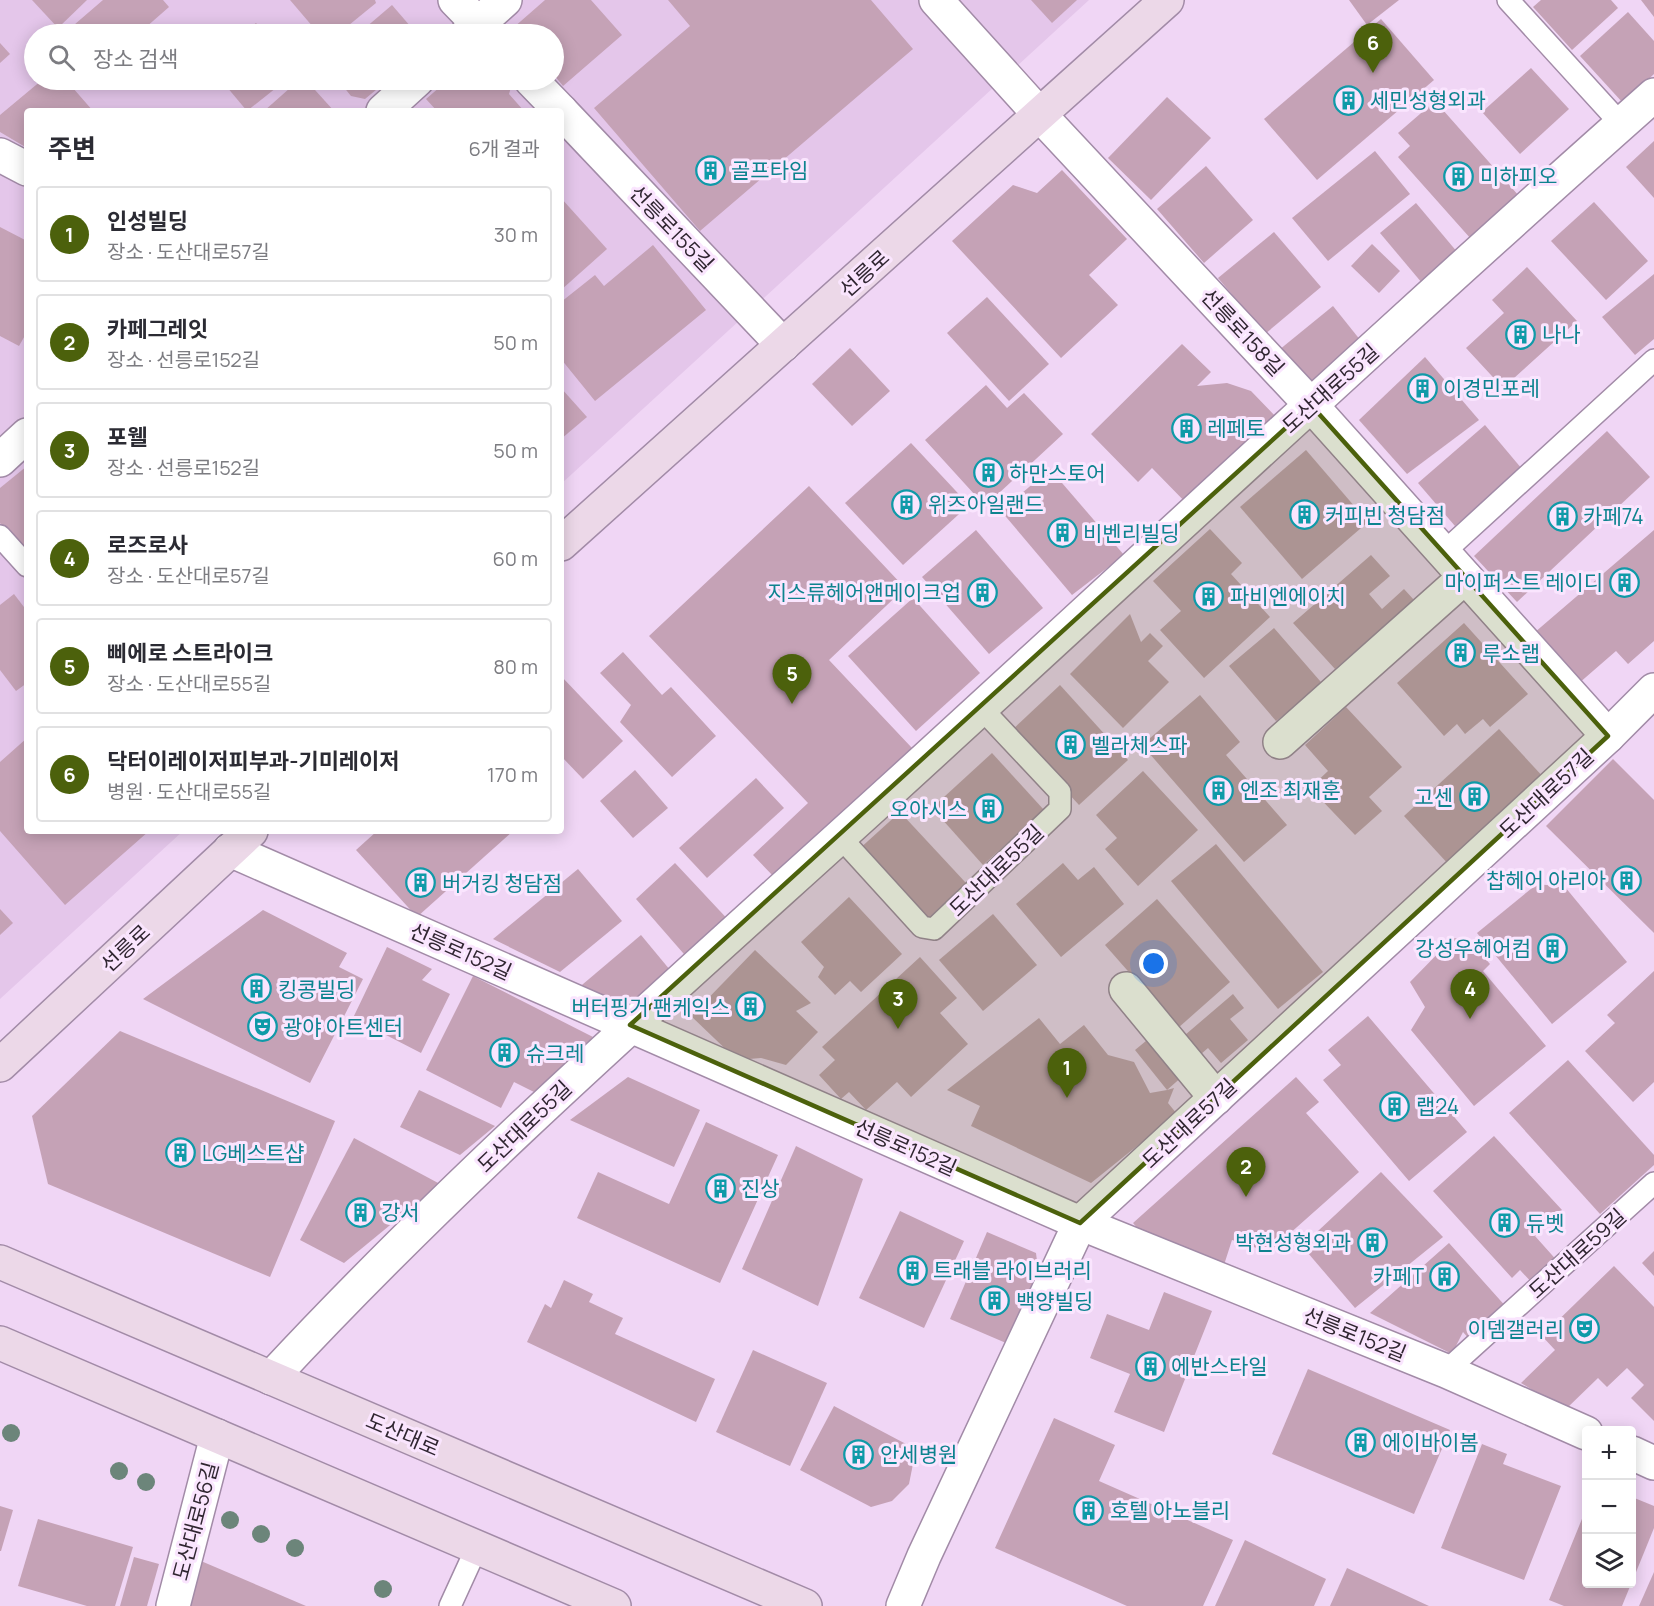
<!DOCTYPE html>
<html lang="ko">
<meta charset="utf-8">
<style>
body{margin:0;font-family:Manrope,"Noto Sans KR",sans-serif;background:#f2f2f3;color:#2b2b33}
.controls{position:absolute;right:18px;bottom:18px;display:grid;overflow:hidden;border-radius:6px;box-shadow:0 3px 15px #0003}
.controls button{width:54px;height:54px;display:grid;place-items:center;padding:0;border:0;border-bottom:2px solid #e1e1e2;background:#fff;color:#2b2b33;font:30px sans-serif}
.you{position:absolute;left:1154px;top:964px;width:21px;height:21px;margin:-15px;border:4px solid #fff;border-radius:50%;background:#1a73e8;box-shadow:0 0 0 9px #1a73e833}
.badge{display:grid;place-items:center;width:39px;height:39px;border-radius:50%;background:#4c610c;color:#fff;font-size:20px;font-weight:700}
.pin{position:absolute;translate:-50% -50px;filter:drop-shadow(0 2px 3px #0008)}
.pin::after{content:'';position:absolute;top:32px;width:21px;height:18px;background:inherit;clip-path:polygon(0 0,100% 0,50% 100%)}
.list{margin:0;padding:0;list-style:none}
h2{display:flex;justify-content:space-between;align-items:center;height:78px;margin:0;padding:0 24px;font-size:26px}
h2 small{font-size:20px;font-weight:400;color:#7c7c81}
.list li{display:grid;grid-template-columns:39px 1fr auto;gap:18px;align-items:center;box-sizing:border-box;height:96px;margin:0 12px 12px;padding:0 12px;border:2px solid #e1e1e2;border-radius:6px}
.list b{display:block;font-size:22px;white-space:nowrap}
.list p{margin:0;font-size:20px;white-space:nowrap;color:#7c7c81}
.list em{font-size:20px;font-style:normal;color:#7c7c81}
.icon{flex:none;width:33px;height:33px;fill:none;stroke:currentColor;stroke-width:2;stroke-linecap:round;stroke-linejoin:round}
.map{position:relative;flex:none;width:1654px;height:1606px;overflow:hidden}
.search{position:absolute;background:#fff;box-shadow:0 3px 15px #0003;left:24px;top:24px;width:540px;height:66px;display:flex;align-items:center;gap:15px;box-sizing:border-box;padding:0 21px;border-radius:33px;color:#7c7c81;font-size:22px}
.panel{position:absolute;background:#fff;box-shadow:0 3px 15px #0003;left:24px;top:108px;width:540px;height:726px;border-radius:6px}
.map>svg:first-child{display:block}
</style>
<div class="map">
<svg width="1654" height="1606" viewBox="0 0 1654 1606">
<rect width="100%" height="100%" fill="#f0d6f5"/>
<path fill="#e4c6ea" fill-rule="evenodd" d="M0,0H1089L561,484V111H27V831H183L0,999ZM34,34H554V80H34Z"/>
<g fill="#c5a2b6">
<path d="M32,0H87L58,28Z"/>
<path d="M103,0H163L169,7L145,28L150,34H70L67,31Z"/>
<path d="M290,0H375L376,3L338,34H319Z"/>
<path d="M545,0H591L622,35L563,86L554,75V34H518L513,28Z"/>
<path d="M668,0H871L913,49L700,231L594,108L690,26Z"/>
<path d="M1031,0H1077L1052,23Z"/>
<path d="M1349,0H1399L1367,25Z"/>
<path d="M1541,0H1611L1618,8L1572,50L1533,7Z"/>
<path d="M1641,0H1654V17Z"/>
<path d="M392,5L417,34H358Z"/>
<path d="M1628,12L1654,41V74L1623,103L1580,56Z"/>
<path d="M1381,19L1434,80L1317,180L1264,119Z"/>
<path d="M256,23L265,34H242Z"/>
<path d="M0,43L10,54L0,63Z"/>
<path d="M1531,68L1569,109L1520,154L1482,112Z"/>
<path d="M42,80H66L93,111H27V148L0,132V115Z"/>
<path d="M221,80H286L247,111Z"/>
<path d="M299,80H306L334,111H264Z"/>
<path d="M338,80H388L365,99L351,96Z"/>
<path d="M448,80H509L512,84L509,94L524,111H437L426,99Z"/>
<path d="M1167,97L1211,138L1151,200L1108,158Z"/>
<path d="M1435,101L1519,196L1471,239L1398,157L1410,146L1398,133Z"/>
<path d="M1654,141V198L1626,167Z"/>
<path d="M1375,151L1410,194L1328,261L1292,218Z"/>
<path d="M1206,166L1253,220L1204,263L1157,209Z"/>
<path d="M1062,170L1127,239L1089,275L1118,305L1061,358L952,241L1013,185L1037,193Z"/>
<path d="M561,198L607,249L561,290Z"/>
<path d="M1594,202L1648,261L1606,300L1551,241Z"/>
<path d="M1416,203L1458,253L1422,283L1380,233Z"/>
<path d="M0,227L27,241V332L19,346L0,336Z"/>
<path d="M1274,232L1321,287L1265,334L1218,278Z"/>
<path d="M1372,244L1400,271L1379,293L1351,266Z"/>
<path d="M653,245L706,310L595,401L561,359V302L595,275L604,286Z"/>
<path d="M1527,267L1577,321L1503,388L1466,348L1504,313L1492,300Z"/>
<path d="M1654,274V339L1635,355L1602,317Z"/>
<path d="M987,297L1049,364L1009,401L947,333Z"/>
<path d="M1333,306L1369,351L1316,394L1279,350Z"/>
<path d="M1182,344L1211,372L1197,386L1227,383L1251,391L1281,422L1192,509L1152,468L1138,482L1091,434Z"/>
<path d="M850,348L890,391L852,426L812,384Z"/>
<path d="M1425,357L1479,420L1407,474L1359,420Z"/>
<path d="M986,385L1007,408L1024,393L1063,434L985,506L925,440Z"/>
<path d="M561,388L587,417L561,439Z"/>
<path d="M1485,425L1522,469L1455,526L1418,483Z"/>
<path d="M1607,431L1650,477L1517,602L1474,556Z"/>
<path d="M911,443L969,505L903,565L845,503Z"/>
<path d="M1306,450L1368,522L1302,579L1240,507Z"/>
<path d="M27,466V548L22,551L0,523V488Z"/>
<path d="M1050,469L1124,555L1072,595L1001,511Z"/>
<path d="M809,486L905,588L829,660L912,748L775,878L753,855L808,803L649,636Z"/>
<path d="M1210,529L1242,563L1231,574L1270,617L1204,678L1160,630L1181,611L1153,581Z"/>
<path d="M976,530L1043,608L989,654L922,577Z"/>
<path d="M1654,530V641L1628,664L1616,651L1578,684L1534,633Z"/>
<path d="M1371,555L1390,576L1369,594L1382,609L1404,589L1414,600L1335,669L1293,623Z"/>
<path d="M14,594L27,611V683L16,691L0,670V605Z"/>
<path d="M913,598L980,673L916,731L848,656Z"/>
<path d="M1130,614L1141,642L1150,633L1163,646L1148,661L1169,682L1123,728L1070,674Z"/>
<path d="M1464,623L1528,694L1490,727L1483,719L1465,734L1457,724L1444,736L1397,683Z"/>
<path d="M1274,628L1327,689L1294,717L1289,711L1276,721L1229,666Z"/>
<path d="M623,652L662,695L671,687L716,736L672,777L620,722L631,705L600,673Z"/>
<path d="M561,676L623,741L583,779L561,756Z"/>
<path d="M1060,685L1128,760L1079,805L1011,731Z"/>
<path d="M1200,695L1240,742L1226,755L1287,825L1244,862L1142,745Z"/>
<path d="M1346,707L1402,767L1369,797L1382,811L1355,835L1310,788L1328,771L1305,745Z"/>
<path d="M1499,729L1545,779L1450,866L1404,816Z"/>
<path d="M27,738V831H149L65,905L0,831V762Z"/>
<path d="M992,753L1044,810L983,865L932,808Z"/>
<path d="M1613,759L1654,800V933L1546,826Z"/>
<path d="M635,770L668,808L633,838L600,801Z"/>
<path d="M1143,771L1198,830L1138,886L1105,849L1117,838L1096,815Z"/>
<path d="M756,778L784,808L707,878L679,848Z"/>
<path d="M900,812L966,883L924,922L857,851Z"/>
<path d="M377,831H513L417,917L356,850Z"/>
<path d="M1216,844L1323,972L1278,1009L1171,881Z"/>
<path d="M675,863L734,926L690,961L636,899Z"/>
<path d="M1063,863L1078,880L1094,867L1124,904L1061,957L1016,904Z"/>
<path d="M578,869L622,921L560,972L493,939Z"/>
<path d="M1537,884L1565,887L1627,962L1552,1024L1477,933Z"/>
<path d="M849,897L902,954L861,992L850,981L835,995L818,977L824,967L801,942Z"/>
<path d="M1157,899L1230,982L1178,1028L1105,945Z"/>
<path d="M0,909L13,923L0,935Z"/>
<path d="M263,910L347,953L339,967L363,979L310,1083L143,999Z"/>
<path d="M993,914L1037,965L983,1011L939,960Z"/>
<path d="M641,935L675,976L629,1014L576,990Z"/>
<path d="M1453,938L1469,940L1490,964L1483,971L1546,1046L1474,1106L1411,1030L1425,1007L1410,982Z"/>
<path d="M387,947L432,969L422,980L450,994L421,1053L353,1018Z"/>
<path d="M755,950L811,1003L796,1011L818,1032L786,1065L761,1058L737,1060L691,1016Z"/>
<path d="M920,957L957,998L940,1013L968,1044L911,1097L897,1082L866,1110L849,1092L841,1099L819,1075L835,1060L822,1047Z"/>
<path d="M1654,971V1082L1633,1102L1585,1051L1615,1023L1607,1015Z"/>
<path d="M473,976L593,1037L534,1092L514,1082L501,1108L426,1070Z"/>
<path d="M1233,994L1244,1008L1230,1019L1248,1040L1221,1063L1208,1048L1194,1060L1178,1041Z"/>
<path d="M1368,1016L1467,1132L1409,1181L1323,1080L1341,1065L1328,1050Z"/>
<path d="M1039,1018L1060,1044L1084,1025L1108,1055L1134,1062L1150,1093L1167,1090L1135,1050L1152,1036L1184,1075L1167,1090L1174,1088L1168,1103L1177,1114L1091,1183L971,1126L980,1106L947,1090Z"/>
<path d="M120,1031L335,1121L270,1277L48,1184L32,1116Z"/>
<path d="M1568,1060L1654,1155V1165L1600,1214L1509,1113Z"/>
<path d="M628,1077L700,1110L674,1167L570,1120Z"/>
<path d="M1296,1077L1319,1102L1306,1113L1359,1172L1269,1252L1232,1240L1223,1268L1151,1244L1133,1223Z"/>
<path d="M419,1090L495,1126L460,1155L400,1127Z"/>
<path d="M706,1122L778,1155L720,1283L577,1218L598,1172L669,1204Z"/>
<path d="M1494,1136L1562,1210L1535,1236L1560,1264L1535,1286L1520,1270L1512,1278L1433,1191Z"/>
<path d="M354,1138L440,1184L344,1263L300,1240Z"/>
<path d="M796,1146L863,1179L818,1306L742,1269Z"/>
<path d="M1381,1172L1443,1237L1355,1308L1302,1246Z"/>
<path d="M900,1211L964,1241L924,1328L859,1298Z"/>
<path d="M987,1232L1036,1253L1040,1284L1013,1346L950,1319Z"/>
<path d="M1449,1243L1508,1309L1472,1342L1463,1332L1452,1354L1370,1313Z"/>
<path d="M1654,1251V1276L1642,1263Z"/>
<path d="M1614,1266L1654,1307V1421L1631,1398L1644,1385L1627,1368L1607,1387L1598,1378L1565,1410L1521,1383L1555,1350L1542,1336Z"/>
<path d="M564,1280L593,1294L589,1302L623,1318L615,1334L715,1379L696,1422L527,1342L545,1304L551,1308Z"/>
<path d="M1164,1292L1212,1311L1164,1432L1114,1412L1130,1374L1090,1358L1107,1314L1149,1330Z"/>
<path d="M753,1350L827,1383L790,1466L716,1432Z"/>
<path d="M1308,1369L1450,1430L1414,1514L1272,1454Z"/>
<path d="M834,1406L906,1444L913,1464L909,1484L892,1501L871,1507L800,1470Z"/>
<path d="M1054,1418L1115,1445L1099,1481L1233,1540L1203,1606H1127L995,1548Z"/>
<path d="M1482,1444L1507,1454L1503,1464L1561,1486L1524,1580L1441,1548Z"/>
<path d="M1632,1497L1654,1506V1528L1632,1582Z"/>
<path d="M0,1506L13,1510L1,1551H0Z"/>
<path d="M1586,1509V1584H1631L1622,1606H1564L1549,1600Z"/>
<path d="M38,1519L133,1547L115,1606H87L18,1586Z"/>
<path d="M1245,1540L1326,1579L1314,1606H1215Z"/>
<path d="M134,1557L159,1564L147,1606H120Z"/>
<path d="M201,1561L306,1606H182Z"/>
<path d="M1347,1568L1429,1606H1330Z"/>
<path d="M1654,1572V1606H1639Z"/>
</g>
<g fill="none" stroke-linecap="round" stroke-linejoin="round">
<defs>
<g id="lane">
<path d="M1508,0L1621,124"/>
<path d="M0,536L27,566"/>
<path d="M1443,553L1654,360"/>
<path d="M840,837L922,927L934,929L1060,809V792L981,708"/>
<path d="M1446,1371L1654,1183"/>
<path d="M450,1606L477,1547"/>
</g>
<g id="street">
<path d="M455,0L488,34"/>
<path d="M936,0L1040,115L1311,405L1608,736"/>
<path d="M467,34L505,0"/>
<path d="M531,80L561,111"/>
<path d="M383,111L417,80"/>
<path d="M561,111L783,345"/>
<path d="M0,155L27,169"/>
<path d="M0,460L27,435"/>
<path d="M1280,742L1465,577"/>
<path d="M230,850L1080,1223L1446,1371L1586,1433"/>
<path d="M1126,989L1216,1098"/>
<path d="M271,1378C467,1167 685,978 897,785C1149,555 1399,321 1654,95"/>
<path d="M1632,1453L1654,1463"/>
<path d="M173,1606L217,1436"/>
<path d="M903,1606L924,1556L1080,1223L1608,736L1654,690"/>
</g>
<g id="secondary">
<path d="M561,544L1167,0"/>
<path d="M0,1065L251,831"/>
<path d="M0,1262L805,1606"/>
<path d="M0,1343L614,1606"/>
</g>
</defs>
<use href="#lane" stroke="#a28ba7" stroke-width="24"/>
<use href="#street" stroke="#a28ba7" stroke-width="36"/>
<use href="#secondary" stroke="#a28ba7" stroke-width="36"/>
<use href="#lane" stroke="#fff" stroke-width="21"/>
<use href="#street" stroke="#fff" stroke-width="33"/>
<use href="#secondary" stroke="#ecd8e8" stroke-width="33"/>
</g>
<g fill="#6c857a">
<circle cx="11" cy="1433" r="9"/>
<circle cx="119" cy="1471" r="9"/>
<circle cx="146" cy="1482" r="9"/>
<circle cx="230" cy="1520" r="9"/>
<circle cx="261" cy="1534" r="9"/>
<circle cx="295" cy="1548" r="9"/>
<circle cx="383" cy="1589" r="9"/>
</g>
<path fill="#4c610c" fill-opacity="0.2" stroke="#4c610c" stroke-width="4.5" stroke-linejoin="round" d="M1311,405L1608,736L1080,1223L630,1025Z"/>
<defs>
<symbol id="building-ring" viewBox="-11 -11 22 22"><circle r="9.5" fill="#fae5fe" stroke="#0f9aa8" stroke-width="1.5"/><path d="M-4-6H4V6H1V3H-1V6H-4ZM-2.5-4.3h1.7v1.8h-1.7ZM.8-4.3h1.7v1.8H.8ZM-2.5-1h1.7V.8h-1.7ZM.8-1h1.7V.8H.8Z" fill="#0f9aa8"/></symbol>
<symbol id="theatre-ring" viewBox="-11 -11 22 22"><circle r="9.5" fill="#fae5fe" stroke="#0f9aa8" stroke-width="1.5"/><path d="M-5-5.5Q0-4 5-5.5V0Q5 5 0 6Q-5 5-5 0ZM-3.3-2.5H-1v1.5H-3.3ZM1-2.5H3.3v1.5H1ZM-2.8 1Q0 5.5 2.8 1Z" fill="#0f9aa8"/></symbol>
</defs>
<g fill-rule="evenodd">
<use href="#building-ring" x="1332" y="84" width="33" height="33"/>
<use href="#building-ring" x="694" y="154" width="33" height="33"/>
<use href="#building-ring" x="1442" y="160" width="33" height="33"/>
<use href="#building-ring" x="1504" y="318" width="33" height="33"/>
<use href="#building-ring" x="1406" y="372" width="33" height="33"/>
<use href="#building-ring" x="1170" y="412" width="33" height="33"/>
<use href="#building-ring" x="972" y="456" width="33" height="33"/>
<use href="#building-ring" x="890" y="488" width="33" height="33"/>
<use href="#building-ring" x="1288" y="498" width="33" height="33"/>
<use href="#building-ring" x="1546" y="500" width="33" height="33"/>
<use href="#building-ring" x="1046" y="516" width="33" height="33"/>
<use href="#building-ring" x="1608" y="566" width="33" height="33"/>
<use href="#building-ring" x="966" y="576" width="33" height="33"/>
<use href="#building-ring" x="1192" y="580" width="33" height="33"/>
<use href="#building-ring" x="1444" y="636" width="33" height="33"/>
<use href="#building-ring" x="1054" y="728" width="33" height="33"/>
<use href="#building-ring" x="1202" y="774" width="33" height="33"/>
<use href="#building-ring" x="1458" y="780" width="33" height="33"/>
<use href="#building-ring" x="972" y="792" width="33" height="33"/>
<use href="#building-ring" x="1610" y="864" width="33" height="33"/>
<use href="#building-ring" x="404" y="866" width="33" height="33"/>
<use href="#building-ring" x="1536" y="932" width="33" height="33"/>
<use href="#building-ring" x="240" y="972" width="33" height="33"/>
<use href="#building-ring" x="734" y="990" width="33" height="33"/>
<use href="#theatre-ring" x="246" y="1010" width="33" height="33"/>
<use href="#building-ring" x="488" y="1036" width="33" height="33"/>
<use href="#building-ring" x="1378" y="1090" width="33" height="33"/>
<use href="#building-ring" x="164" y="1136" width="33" height="33"/>
<use href="#building-ring" x="704" y="1172" width="33" height="33"/>
<use href="#building-ring" x="344" y="1196" width="33" height="33"/>
<use href="#building-ring" x="1488" y="1206" width="33" height="33"/>
<use href="#building-ring" x="1356" y="1226" width="33" height="33"/>
<use href="#building-ring" x="896" y="1254" width="33" height="33"/>
<use href="#building-ring" x="1428" y="1260" width="33" height="33"/>
<use href="#building-ring" x="978" y="1284" width="33" height="33"/>
<use href="#theatre-ring" x="1568" y="1312" width="33" height="33"/>
<use href="#building-ring" x="1134" y="1350" width="33" height="33"/>
<use href="#building-ring" x="1344" y="1426" width="33" height="33"/>
<use href="#building-ring" x="842" y="1438" width="33" height="33"/>
<use href="#building-ring" x="1072" y="1494" width="33" height="33"/>
</g>
<g text-anchor="middle" dominant-baseline="central" stroke-width="6" stroke-linejoin="round" paint-order="stroke">
<g font-size="21" fill="#0d838f" stroke="#fae5fe" text-anchor="start">
<text x="1370" y="100">세민성형외과</text>
<text x="731" y="170">골프타임</text>
<text x="1480" y="176">미하피오</text>
<text x="1542" y="334">나나</text>
<text x="1443" y="388">이경민포레</text>
<text x="1207" y="428">레페토</text>
<text x="1009" y="473">하만스토어</text>
<text x="928" y="504">위즈아일랜드</text>
<text x="1325" y="515">커피빈 청담점</text>
<text x="1583" y="516">카페74</text>
<text x="1083" y="533">비벤리빌딩</text>
<text x="1603" y="582" text-anchor="end">마이퍼스트 레이디</text>
<text x="961" y="592" text-anchor="end">지스류헤어앤메이크업</text>
<text x="1230" y="596">파비엔에이치</text>
<text x="1482" y="653">루소랩</text>
<text x="1091" y="745">벨라체스파</text>
<text x="1240" y="790">엔조 최재훈</text>
<text x="1453" y="797" text-anchor="end">고센</text>
<text x="967" y="809" text-anchor="end">오아시스</text>
<text x="1606" y="880" text-anchor="end">찹헤어 아리아</text>
<text x="442" y="883">버거킹 청담점</text>
<text x="1531" y="948" text-anchor="end">강성우헤어컴</text>
<text x="278" y="989">킹콩빌딩</text>
<text x="730" y="1007" text-anchor="end">버터핑거 팬케익스</text>
<text x="283" y="1027">광야 아트센터</text>
<text x="526" y="1053">슈크레</text>
<text x="1416" y="1106">랩24</text>
<text x="202" y="1153">LG베스트샵</text>
<text x="741" y="1188">진상</text>
<text x="381" y="1212">강서</text>
<text x="1526" y="1223">듀벳</text>
<text x="1351" y="1242" text-anchor="end">박현성형외과</text>
<text x="933" y="1270">트래블 라이브러리</text>
<text x="1424" y="1276" text-anchor="end">카페T</text>
<text x="1016" y="1301">백양빌딩</text>
<text x="1564" y="1329" text-anchor="end">이뎀갤러리</text>
<text x="1171" y="1366">에반스타일</text>
<text x="1382" y="1442">에이바이봄</text>
<text x="880" y="1454">안세병원</text>
<text x="1110" y="1510">호텔 아노블리</text>
</g>
<g font-size="21" fill="#302631" stroke="#fae5fe">
<text transform="translate(672 228) rotate(46)">선릉로155길</text>
<text transform="translate(864 273) rotate(-42)">선릉로</text>
<text transform="translate(1243 332) rotate(47)">선릉로158길</text>
<text transform="translate(1330 388) rotate(-42)">도산대로55길</text>
<text transform="translate(1546 793) rotate(-43)">도산대로57길</text>
<text transform="translate(996 870) rotate(-44)">도산대로55길</text>
<text transform="translate(125 948) rotate(-43)">선릉로</text>
<text transform="translate(461 951) rotate(24)">선릉로152길</text>
<text transform="translate(1189 1123) rotate(-43)">도산대로57길</text>
<text transform="translate(524 1126) rotate(-44)">도산대로55길</text>
<text transform="translate(906 1147) rotate(24)">선릉로152길</text>
<text transform="translate(1577 1253) rotate(-42)">도산대로59길</text>
<text transform="translate(1355 1334) rotate(22)">선릉로152길</text>
<text transform="translate(403 1434) rotate(23)">도산대로</text>
<text transform="translate(195 1521) rotate(-75)">도산대로56길</text>
</g>
</g>
</svg>
<div class="controls">
<button>+</button>
<button>−</button>
<button><svg class="icon" aria-label="layers" viewBox="0 0 24 24"><path d="M12 4l9 5-9 5-9-5zM3 14l9 5 9-5"/></svg></button>
</div>
<div class="you"></div>
<div class="pin badge" style="left:1067px;top:1098px">1</div>
<div class="pin badge" style="left:1246px;top:1197px">2</div>
<div class="pin badge" style="left:898px;top:1029px">3</div>
<div class="pin badge" style="left:1470px;top:1019px">4</div>
<div class="pin badge" style="left:792px;top:704px">5</div>
<div class="pin badge" style="left:1373px;top:73px">6</div>
<div class="search"><svg class="icon" aria-label="search" viewBox="0 0 24 24"><circle cx="10" cy="10" r="6"/><path d="M15 15l6 6"/></svg>장소 검색</div>
<section class="panel">
<h2>주변<small>6개 결과</small></h2>
<ul class="list">
<li><span class="badge">1</span><div><b>인성빌딩</b><p>장소 · 도산대로57길</p></div><em>30 m</em></li>
<li><span class="badge">2</span><div><b>카페그레잇</b><p>장소 · 선릉로152길</p></div><em>50 m</em></li>
<li><span class="badge">3</span><div><b>포웰</b><p>장소 · 선릉로152길</p></div><em>50 m</em></li>
<li><span class="badge">4</span><div><b>로즈로사</b><p>장소 · 도산대로57길</p></div><em>60 m</em></li>
<li><span class="badge">5</span><div><b>삐에로 스트라이크</b><p>장소 · 도산대로55길</p></div><em>80 m</em></li>
<li><span class="badge">6</span><div><b>닥터이레이저피부과-기미레이저</b><p>병원 · 도산대로55길</p></div><em>170 m</em></li>
</ul>
</section>
</div>
